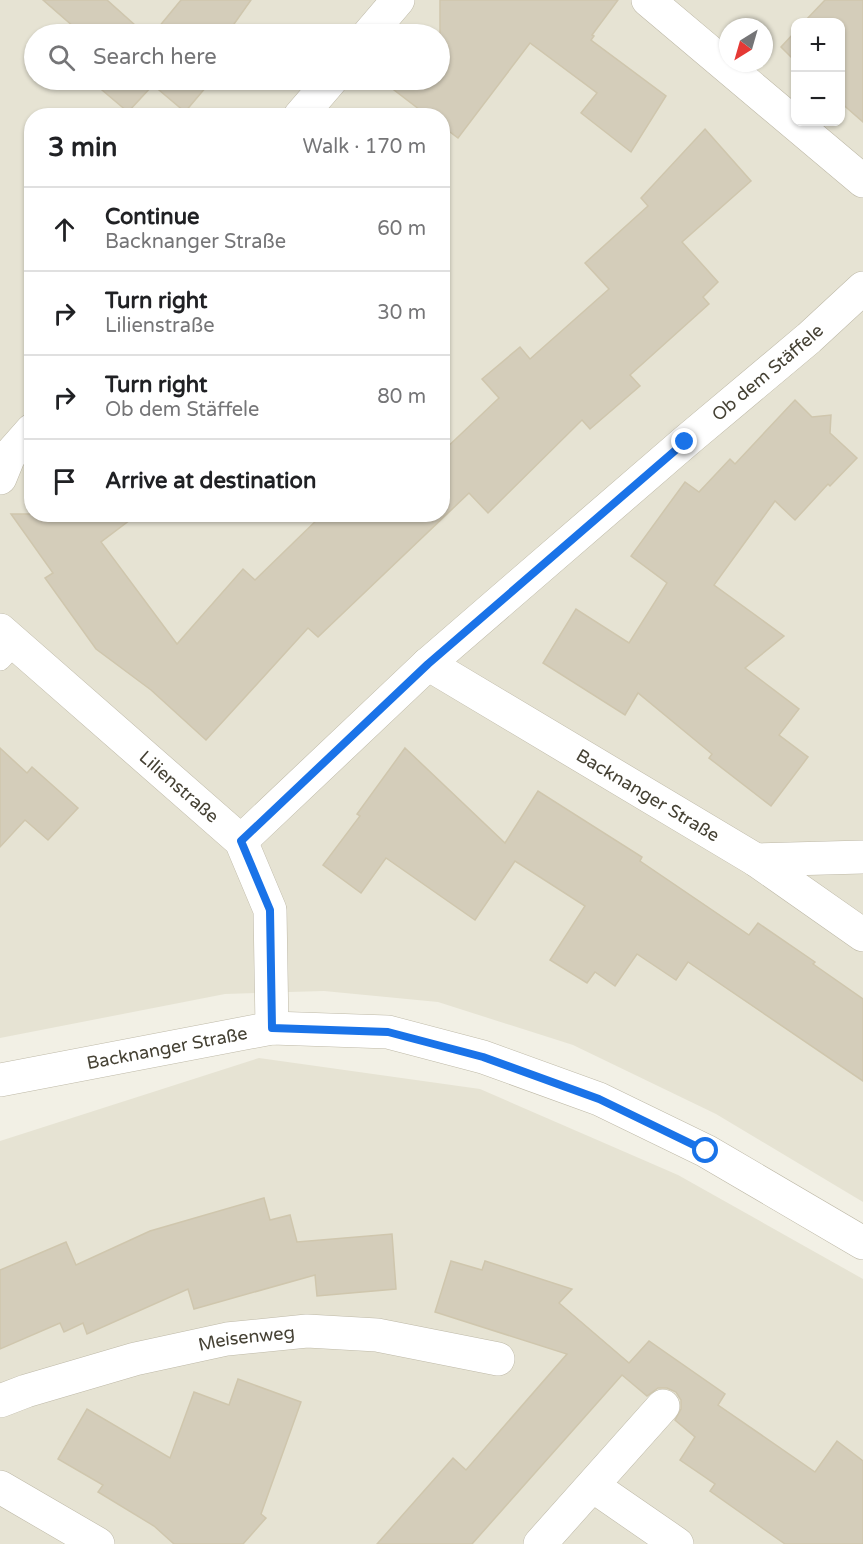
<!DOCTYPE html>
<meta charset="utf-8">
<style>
body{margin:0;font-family:"Varela Round",sans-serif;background:#f6f6f6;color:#202124}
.controls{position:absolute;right:18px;top:18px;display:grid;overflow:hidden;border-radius:12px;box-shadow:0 2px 4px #0004}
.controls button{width:54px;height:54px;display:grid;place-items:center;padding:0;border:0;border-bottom:2px solid #e0e0e0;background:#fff;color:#202124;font:30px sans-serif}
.compass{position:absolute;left:719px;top:18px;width:54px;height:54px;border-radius:50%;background:#fff;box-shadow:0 2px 4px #0004;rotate:217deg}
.stop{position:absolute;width:18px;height:18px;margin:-14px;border:4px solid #1a73e8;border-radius:50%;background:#fff}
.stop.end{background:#1a73e8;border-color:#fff;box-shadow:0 2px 6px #0008}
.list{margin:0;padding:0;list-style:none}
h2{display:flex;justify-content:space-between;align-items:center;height:78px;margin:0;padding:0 24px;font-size:26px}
h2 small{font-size:20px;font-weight:400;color:#757577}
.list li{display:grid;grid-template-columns:39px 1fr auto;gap:18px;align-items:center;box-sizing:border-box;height:84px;padding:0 24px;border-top:2px solid #e0e0e0}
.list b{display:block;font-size:22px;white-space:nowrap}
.list p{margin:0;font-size:20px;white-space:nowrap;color:#757577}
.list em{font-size:20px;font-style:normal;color:#757577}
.icon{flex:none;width:33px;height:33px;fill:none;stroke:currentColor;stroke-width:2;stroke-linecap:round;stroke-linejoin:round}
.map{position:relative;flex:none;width:863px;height:1544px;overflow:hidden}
.search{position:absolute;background:#fff;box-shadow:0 2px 4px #0004;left:24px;top:24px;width:426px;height:66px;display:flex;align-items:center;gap:15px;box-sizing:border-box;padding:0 21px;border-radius:33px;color:#757577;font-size:22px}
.panel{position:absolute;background:#fff;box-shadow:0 2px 4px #0004;left:24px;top:108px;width:426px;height:414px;border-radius:24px}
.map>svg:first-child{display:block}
</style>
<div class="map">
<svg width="863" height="1544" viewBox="0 0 863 1544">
<rect width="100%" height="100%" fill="#f2f0e5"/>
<g fill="#e6e3d3" fill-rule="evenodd">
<path d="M0,0H863V1202L716,1114L573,1045L438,1002L324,991L225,994L0,1038ZM796,22H840V122H796ZM728,27H764V63H728ZM34,34H440V80H34ZM32,116H442V514H32Z"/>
<path d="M259,1058L480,1089L678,1175L863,1279V1544H0V1141Z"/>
</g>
<g fill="#d4cdba" stroke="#cfc6ad" stroke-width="1.5">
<path d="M43,0H107L145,34H82Z"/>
<path d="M181,0H251L227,34H153Z"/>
<path d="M440,0H618L592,35L594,36L591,40L666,96L631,152L581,113L597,93L530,43L458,138L442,126V116H428L381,80H440Z"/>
<path d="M825,0H863V122L840,102V22H804Z"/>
<path d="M795,32V61L781,47Z"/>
<path d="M100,80H212L185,112L153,85L128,112L96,85Z"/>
<path d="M705,129L751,181L682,242L718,282L703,297L709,304L630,375L640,386L590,429L582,420L488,513L469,493L318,637L308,628L206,740L151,690L96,649L45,578L53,573L11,514H138L101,542L177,644L243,569L255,580L323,514H442V452L499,398L482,379L520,347L530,359L609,289L585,263L648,206L641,198Z"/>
<path d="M795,400L812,417L831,415L830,433L857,458L830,486L828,484L795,520L775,501L714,585L784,636L745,668L799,709L779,735L808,757L771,806L709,758L712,754L638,693L625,715L543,663L576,609L629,643L667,583L631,556L685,482L699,492L730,459L735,464Z"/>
<path d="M0,748L27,773L32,767L78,808L48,840L25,820L0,847Z"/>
<path d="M405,748L505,843L538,791L642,857L640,861L749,935L758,923L815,962L813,964L863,999V1081L688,962L676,980L637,954L615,986L595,972L587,983L550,960L585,906L515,861L475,920L386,858L361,893L323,865L360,816L357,814Z"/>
<path d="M264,1198L270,1220L290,1215L297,1242L392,1234L396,1289L317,1296L315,1275L194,1309L188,1289L87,1334L83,1323L64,1332L60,1323L0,1349V1270L66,1242L76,1265L150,1231Z"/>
<path d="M451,1261L482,1270L485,1261L572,1289L559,1303L629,1363L649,1341L725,1394L718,1405L815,1472L837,1441L863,1461V1544H785L758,1525L710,1491L715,1484L680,1460L695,1437L675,1420L681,1409V1400L676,1392L667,1388H658L647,1396L622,1375L472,1544H377L453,1458L466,1470L567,1354L435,1312Z"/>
<path d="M238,1379L301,1402L261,1514L266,1518L243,1544H174L154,1526L98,1492L103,1485L58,1459L87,1409L170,1458L194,1392L229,1405Z"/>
</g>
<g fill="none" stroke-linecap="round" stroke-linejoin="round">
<defs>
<path id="service" d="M0,660L16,643"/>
<g id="minor">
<path d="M648,0L863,181"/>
<path d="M369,34L398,0"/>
<path d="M300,116L331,80"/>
<path d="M0,478L9,456L32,430"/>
<path id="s1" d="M0,630L241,841L270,910L272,1028"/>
<path id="s2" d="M428,664L756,860L863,935"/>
<path id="s3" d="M241,841L428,664L685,442L809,338L863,288"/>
<path d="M756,860L863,857"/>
<path id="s4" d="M0,1401L26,1391L135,1359L227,1339L307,1331L377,1335L498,1359"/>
<path d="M593,1486L677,1544"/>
<path d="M0,1487L98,1544"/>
<path d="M540,1544L663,1406"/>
</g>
<g id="tertiary">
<path id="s5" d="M0,1080L272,1028L388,1032L483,1057L599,1099L706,1151L863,1243"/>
</g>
</defs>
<use href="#service" stroke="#beb9a7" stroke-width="22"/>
<use href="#minor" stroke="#beb9a7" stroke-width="34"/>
<use href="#tertiary" stroke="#beb9a7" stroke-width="34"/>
<use href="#service" stroke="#fff" stroke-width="21"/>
<use href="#minor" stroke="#fff" stroke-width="33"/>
<use href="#tertiary" stroke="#fff" stroke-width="33"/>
</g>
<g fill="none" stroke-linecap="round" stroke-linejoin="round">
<path stroke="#1a73e8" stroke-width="8" d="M685,442L428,664L241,841L270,910L272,1028L388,1032L483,1057L599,1099L706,1151"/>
</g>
<g text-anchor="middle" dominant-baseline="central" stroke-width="4.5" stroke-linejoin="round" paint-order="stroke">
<g font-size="18" fill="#454134" stroke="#fff">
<text stroke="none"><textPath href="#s3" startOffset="705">Ob dem Stäffele</textPath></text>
<text stroke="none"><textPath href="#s1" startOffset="238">Lilienstraße</textPath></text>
<text stroke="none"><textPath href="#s2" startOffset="256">Backnanger Straße</textPath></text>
<text stroke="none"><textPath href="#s5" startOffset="170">Backnanger Straße</textPath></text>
<text stroke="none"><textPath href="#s4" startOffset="255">Meisenweg</textPath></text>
</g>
</g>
</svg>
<div class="controls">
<button>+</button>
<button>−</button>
</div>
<svg class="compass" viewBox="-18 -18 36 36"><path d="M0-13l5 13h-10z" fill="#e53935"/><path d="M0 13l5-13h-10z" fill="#757577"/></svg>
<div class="stop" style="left:706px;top:1151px"></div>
<div class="stop end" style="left:685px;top:442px"></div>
<div class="search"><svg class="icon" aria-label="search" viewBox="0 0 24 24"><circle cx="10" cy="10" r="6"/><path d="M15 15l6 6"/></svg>Search here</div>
<section class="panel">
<h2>3 min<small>Walk · 170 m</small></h2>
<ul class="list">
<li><svg class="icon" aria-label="ahead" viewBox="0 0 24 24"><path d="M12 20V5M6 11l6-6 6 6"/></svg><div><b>Continue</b><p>Backnanger Straße</p></div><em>60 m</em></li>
<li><svg class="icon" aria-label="right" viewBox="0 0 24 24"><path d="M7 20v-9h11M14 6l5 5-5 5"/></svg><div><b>Turn right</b><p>Lilienstraße</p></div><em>30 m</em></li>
<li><svg class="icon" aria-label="right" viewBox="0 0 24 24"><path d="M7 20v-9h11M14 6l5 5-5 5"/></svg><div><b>Turn right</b><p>Ob dem Stäffele</p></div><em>80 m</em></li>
<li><svg class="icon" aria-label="arrive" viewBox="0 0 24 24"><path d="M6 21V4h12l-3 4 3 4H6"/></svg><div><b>Arrive at destination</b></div></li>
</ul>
</section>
</div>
